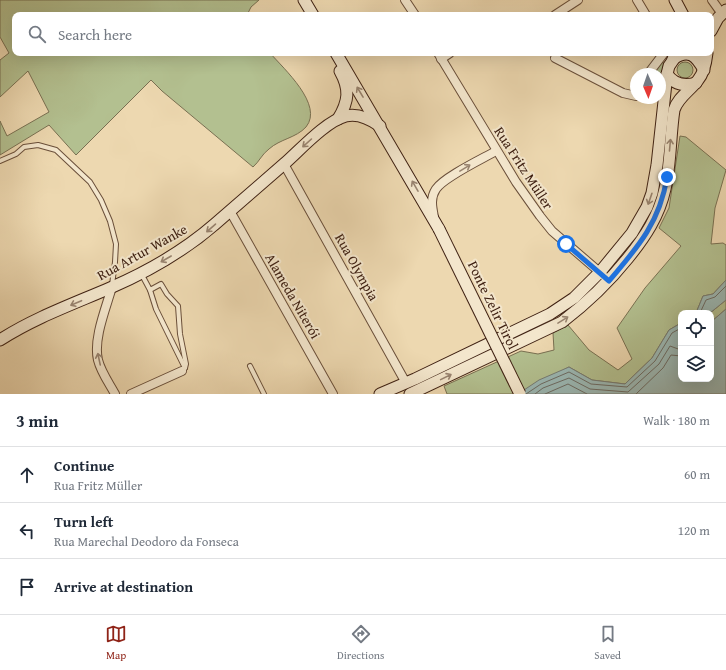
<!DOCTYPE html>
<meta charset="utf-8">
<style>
body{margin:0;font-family:"Gentium Book Plus",serif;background:#f6f6f7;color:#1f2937}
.controls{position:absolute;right:12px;bottom:12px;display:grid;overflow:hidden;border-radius:8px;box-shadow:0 4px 16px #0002}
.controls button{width:36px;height:36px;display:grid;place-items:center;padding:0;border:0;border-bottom:1px solid #e0e1e3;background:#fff;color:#1f2937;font:20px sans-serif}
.compass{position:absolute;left:630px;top:68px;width:36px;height:36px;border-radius:50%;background:#fff;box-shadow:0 4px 16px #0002;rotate:178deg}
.stop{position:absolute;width:12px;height:12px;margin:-9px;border:3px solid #1a73e8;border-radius:50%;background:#fff}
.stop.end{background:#1a73e8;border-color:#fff;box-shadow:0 1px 4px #0008}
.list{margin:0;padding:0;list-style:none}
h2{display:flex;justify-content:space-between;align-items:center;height:52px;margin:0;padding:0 16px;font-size:17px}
h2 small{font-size:13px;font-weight:400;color:#747a83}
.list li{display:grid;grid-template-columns:26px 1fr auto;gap:12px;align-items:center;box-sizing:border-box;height:56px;padding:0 16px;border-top:1px solid #e0e1e3}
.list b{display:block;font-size:15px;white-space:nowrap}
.list p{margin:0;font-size:13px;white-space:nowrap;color:#747a83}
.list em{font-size:13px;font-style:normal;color:#747a83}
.icon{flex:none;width:22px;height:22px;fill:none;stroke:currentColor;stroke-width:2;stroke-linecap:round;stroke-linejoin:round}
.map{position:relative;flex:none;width:726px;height:394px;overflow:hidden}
.search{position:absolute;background:#fff;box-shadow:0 4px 16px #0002;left:12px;right:12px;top:12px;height:44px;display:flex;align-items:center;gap:10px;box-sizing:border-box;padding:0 14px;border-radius:8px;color:#747a83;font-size:15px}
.sheet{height:220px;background:#fff}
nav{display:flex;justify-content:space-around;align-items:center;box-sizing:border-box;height:56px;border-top:1px solid #e0e1e3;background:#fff;font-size:11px;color:#747a83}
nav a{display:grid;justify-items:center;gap:2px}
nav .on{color:#8f2418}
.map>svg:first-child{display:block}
</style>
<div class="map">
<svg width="726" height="394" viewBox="0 0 726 394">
<rect width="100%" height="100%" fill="#edd8b0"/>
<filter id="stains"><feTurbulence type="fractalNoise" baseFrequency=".005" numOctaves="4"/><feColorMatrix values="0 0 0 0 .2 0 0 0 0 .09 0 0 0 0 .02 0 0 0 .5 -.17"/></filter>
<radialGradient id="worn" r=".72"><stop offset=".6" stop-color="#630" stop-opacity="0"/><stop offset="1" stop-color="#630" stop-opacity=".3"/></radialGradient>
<g fill="#b3c090" stroke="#797052">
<path d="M0,0H259L251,7L247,15H15V53H270C284,69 324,105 306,127C296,138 280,139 269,149C262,154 259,162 253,167L162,91L151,80L76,155L49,125L0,155V121L7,136L49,112L28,71L0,97V60L9,53L0,37Z"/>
<path d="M660,61L663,62L664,67L662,84L660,85V74H650Z"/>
<circle cx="685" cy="70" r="8"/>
<path d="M680,136L686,137L726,170L715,208L711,244L723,243L726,245V280L713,294L703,296L696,313H681V323L669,330L652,358L625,384L592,380L569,367L518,394H447L444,386L521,351L538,354L554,350L553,333L568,325L589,350L618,370L632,359L617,328L645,288L681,246L659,228L669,208Z"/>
<path d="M726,300V309L711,322L710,313Z"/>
</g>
<g fill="#9bb8b4" stroke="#767c74">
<path d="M726,280V300L710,313H696L703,296L713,294Z"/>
<path d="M726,309V394H518L539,380L569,367L592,380L625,384L652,358L669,330L681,323V338L679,340L681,342V379H711V322Z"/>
</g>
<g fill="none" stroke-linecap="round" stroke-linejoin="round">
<g stroke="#6d6c64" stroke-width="1">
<path d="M700,313L706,300L715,297L726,286"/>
<path d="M526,394L541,384L569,372L591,384L627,387L655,361L672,333L681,328"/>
<path d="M535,394L543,388L569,378L590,389L628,392L659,364L670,346L681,350"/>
<path d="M545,394L568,384L587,394"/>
<path d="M636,394L663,368L671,355L681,356"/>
</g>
<defs>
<g id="lane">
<path d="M0,161L16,154L24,147L38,145L56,150L90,182L101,200L110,221L116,244L115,262L112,285"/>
<path d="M142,275L150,290L161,284L167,294L178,306L180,334L186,364L185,368L182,371"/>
<path d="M150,290L156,309L185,368"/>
<path d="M250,366L264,394"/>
</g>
<g id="street">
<path d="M405,0L415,15"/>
<path d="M637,0L646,15"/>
<path d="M712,0L722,14"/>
<path d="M555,15L578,0"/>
<path d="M438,53L516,182L540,216L552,231L603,275"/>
<path d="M555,58L623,93L636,96"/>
<path d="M441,59L450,53"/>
<path d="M648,74L664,53"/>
<path d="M284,164L406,383"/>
<path d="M230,211L333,394"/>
<path d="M434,217C432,207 430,198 436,189C444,177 482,159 496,151"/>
<path d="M112,287C106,308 93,339 98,360C101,372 109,383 115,394"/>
<path d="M131,394L182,371"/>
</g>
<g id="secondary">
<path d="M304,0L313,15"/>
<path d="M675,0L683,15"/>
<path d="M711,31L718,18L726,10"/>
<path d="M336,53L439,229"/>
<path d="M673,59C689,48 696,56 704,70"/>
<path d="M667,74C674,85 685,86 696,83"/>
<path d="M338,119C349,101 350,89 340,71"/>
<path d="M0,340C34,318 73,304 110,288C147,272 184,251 215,224C238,204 261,184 284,164C300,150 326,121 346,116C358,113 370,119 380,126"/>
<path d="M380,394L415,379L550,314L574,298L600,272L632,233L647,207L652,193L657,165L667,74L669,66L678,53"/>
<path d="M410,394L562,322C587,303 608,283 628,258C645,237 659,216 665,189C671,163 670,136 674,110C678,97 690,91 698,80C704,73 706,62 707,53"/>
</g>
</defs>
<use href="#lane" stroke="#6a4f3a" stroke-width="6"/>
<use href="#street" stroke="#6a4f3a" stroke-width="10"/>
<use href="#secondary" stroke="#3f2113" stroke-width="13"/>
<use href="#lane" stroke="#f3e6cc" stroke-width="4"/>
<use href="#street" stroke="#f3e6cc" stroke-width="8"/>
<use href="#secondary" stroke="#f3e6cc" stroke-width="11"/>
<defs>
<path id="secondary-bridge" d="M439,229L520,394"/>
</defs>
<use href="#secondary-bridge" stroke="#3f2113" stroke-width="13" stroke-linecap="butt"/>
<use href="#secondary-bridge" stroke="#f3e6cc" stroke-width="11"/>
</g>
<defs><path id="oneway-shaft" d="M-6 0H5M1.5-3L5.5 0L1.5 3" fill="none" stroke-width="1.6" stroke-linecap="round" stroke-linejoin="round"/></defs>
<g stroke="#998470">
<use href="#oneway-shaft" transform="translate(360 92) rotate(-121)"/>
<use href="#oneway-shaft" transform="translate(307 143) rotate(138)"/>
<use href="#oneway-shaft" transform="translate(670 145) rotate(-85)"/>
<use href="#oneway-shaft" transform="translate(465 168) rotate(-31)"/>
<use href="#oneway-shaft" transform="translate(415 186) rotate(-120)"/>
<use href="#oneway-shaft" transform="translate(650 199) rotate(109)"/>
<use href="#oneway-shaft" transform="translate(211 228) rotate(139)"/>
<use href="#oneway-shaft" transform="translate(166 259) rotate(150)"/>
<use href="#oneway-shaft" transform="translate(76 303) rotate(157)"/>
<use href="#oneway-shaft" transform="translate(563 320) rotate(-32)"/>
<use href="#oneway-shaft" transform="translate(99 359) rotate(-102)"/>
<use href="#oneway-shaft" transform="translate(446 377) rotate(-26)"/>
</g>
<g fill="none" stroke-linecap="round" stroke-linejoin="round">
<path stroke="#1a73e8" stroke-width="5" d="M566,244L609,281C638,247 660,222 667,177"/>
</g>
<g text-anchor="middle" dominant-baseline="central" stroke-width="4" stroke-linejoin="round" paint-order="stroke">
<g font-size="14" fill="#3f2113" stroke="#f3e6cc">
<text transform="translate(524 168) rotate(57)">Rua Fritz Müller</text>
<text transform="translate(142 252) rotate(-29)">Rua Artur Wanke</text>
<text transform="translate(357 267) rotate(61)">Rua Olympia</text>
<text transform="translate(293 296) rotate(60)">Alameda Niterói</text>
<text transform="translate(493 305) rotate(64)">Ponte Zelir Tirol</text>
</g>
</g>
<rect width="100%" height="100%" filter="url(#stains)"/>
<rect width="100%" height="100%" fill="url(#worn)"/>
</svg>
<div class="controls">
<button><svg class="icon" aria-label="locate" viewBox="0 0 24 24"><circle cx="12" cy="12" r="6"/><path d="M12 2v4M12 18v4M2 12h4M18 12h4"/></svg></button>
<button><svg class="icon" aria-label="layers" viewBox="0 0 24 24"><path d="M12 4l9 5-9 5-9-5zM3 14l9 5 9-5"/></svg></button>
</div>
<svg class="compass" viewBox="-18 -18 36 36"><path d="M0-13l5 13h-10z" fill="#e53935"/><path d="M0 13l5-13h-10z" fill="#747a83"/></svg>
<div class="stop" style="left:566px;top:244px"></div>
<div class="stop end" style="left:667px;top:177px"></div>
<div class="search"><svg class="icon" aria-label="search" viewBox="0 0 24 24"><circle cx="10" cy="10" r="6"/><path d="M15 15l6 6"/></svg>Search here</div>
</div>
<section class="sheet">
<h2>3 min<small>Walk · 180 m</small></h2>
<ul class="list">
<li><svg class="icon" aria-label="ahead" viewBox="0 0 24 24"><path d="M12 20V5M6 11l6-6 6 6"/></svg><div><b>Continue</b><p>Rua Fritz Müller</p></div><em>60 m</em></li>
<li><svg class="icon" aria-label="left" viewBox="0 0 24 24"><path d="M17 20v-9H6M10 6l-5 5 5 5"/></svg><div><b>Turn left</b><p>Rua Marechal Deodoro da Fonseca</p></div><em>120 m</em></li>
<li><svg class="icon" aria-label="arrive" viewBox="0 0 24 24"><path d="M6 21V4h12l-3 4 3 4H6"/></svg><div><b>Arrive at destination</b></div></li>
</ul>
</section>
<nav>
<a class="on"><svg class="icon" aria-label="map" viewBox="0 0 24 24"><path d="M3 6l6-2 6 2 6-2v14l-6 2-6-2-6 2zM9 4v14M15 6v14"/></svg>Map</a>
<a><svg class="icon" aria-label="directions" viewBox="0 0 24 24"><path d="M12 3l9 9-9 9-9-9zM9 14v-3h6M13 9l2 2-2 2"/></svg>Directions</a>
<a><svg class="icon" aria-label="saved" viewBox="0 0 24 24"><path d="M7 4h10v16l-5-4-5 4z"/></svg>Saved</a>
</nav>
